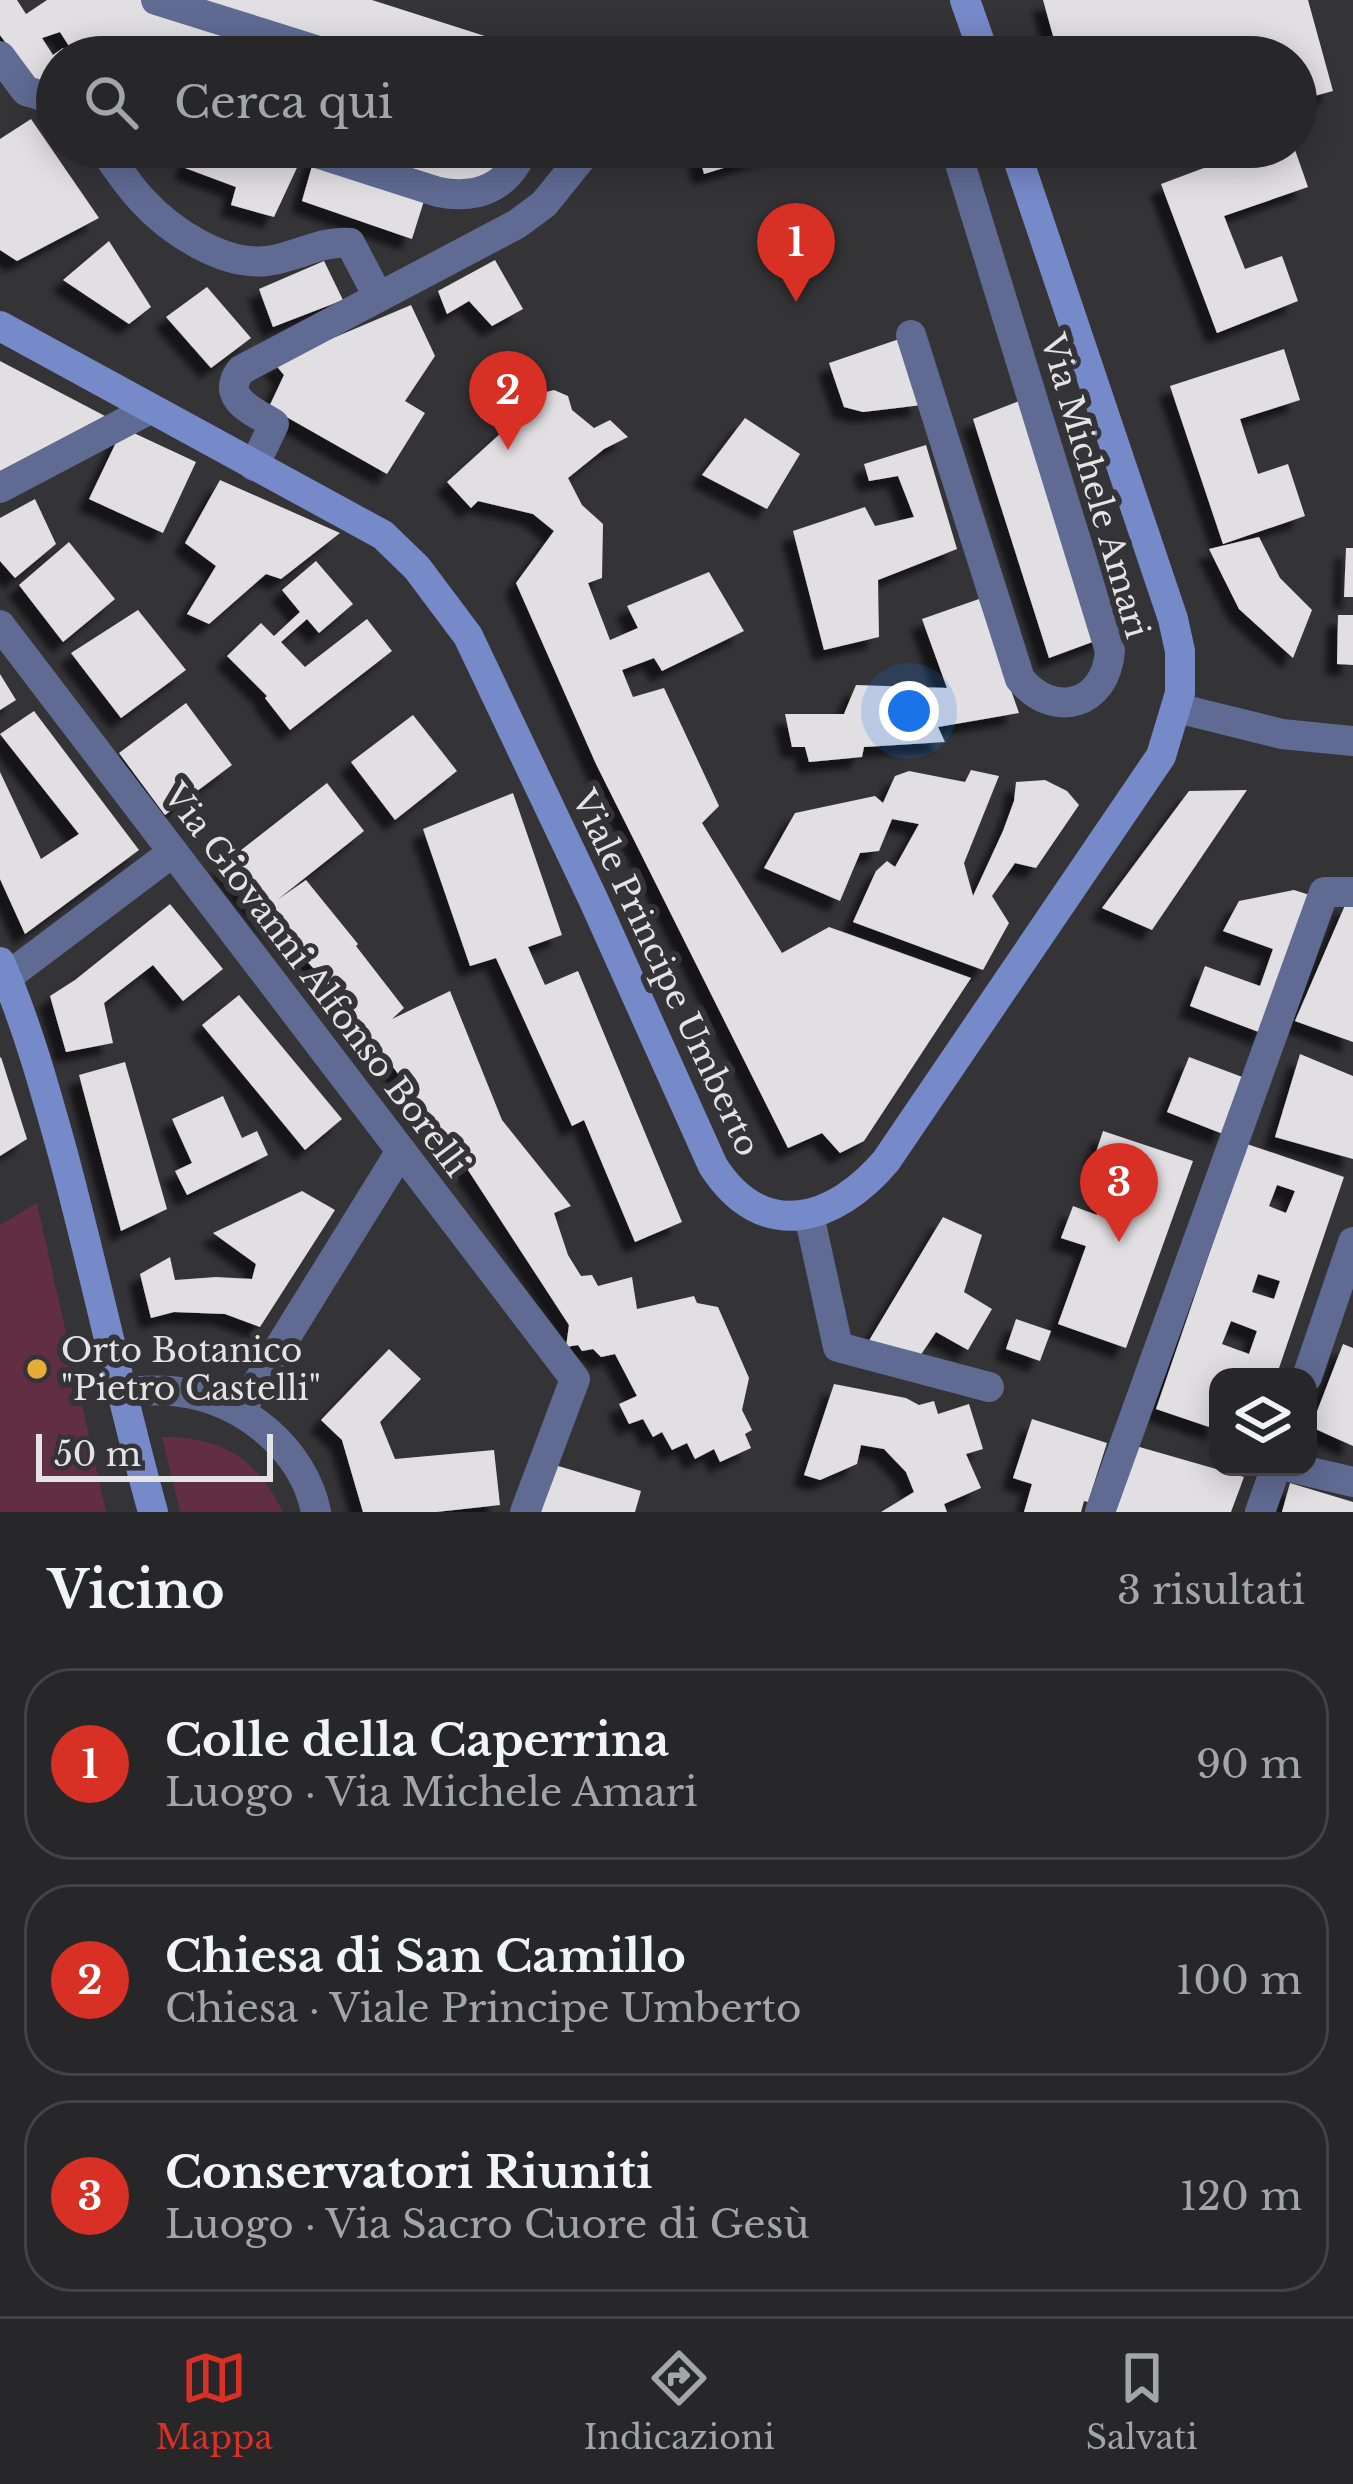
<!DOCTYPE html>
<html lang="it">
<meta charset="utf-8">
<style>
body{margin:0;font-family:"Libre Baskerville",serif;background:#2f2e30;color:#f1f3f6}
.controls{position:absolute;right:36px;bottom:36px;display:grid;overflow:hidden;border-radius:24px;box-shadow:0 6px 30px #0003}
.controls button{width:108px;height:108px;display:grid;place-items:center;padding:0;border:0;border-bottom:3px solid #434345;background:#272628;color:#f1f3f6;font:60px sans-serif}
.scale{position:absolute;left:36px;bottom:30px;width:237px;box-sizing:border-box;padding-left:12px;border:6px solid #e4e3e6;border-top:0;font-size:33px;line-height:42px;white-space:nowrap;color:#e4e3e6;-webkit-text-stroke:9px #343336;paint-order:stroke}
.you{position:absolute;left:909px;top:711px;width:42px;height:42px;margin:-30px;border:9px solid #fff;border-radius:50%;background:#1a73e8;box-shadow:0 0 0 18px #1a73e833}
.badge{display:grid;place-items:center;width:78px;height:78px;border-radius:50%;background:#d93025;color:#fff;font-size:39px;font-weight:700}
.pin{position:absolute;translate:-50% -99px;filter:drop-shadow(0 3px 6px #0008)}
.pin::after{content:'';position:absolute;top:63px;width:42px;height:36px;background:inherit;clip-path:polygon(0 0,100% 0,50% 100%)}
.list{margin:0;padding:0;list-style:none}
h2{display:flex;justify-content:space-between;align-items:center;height:156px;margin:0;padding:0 48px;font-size:51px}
h2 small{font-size:39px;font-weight:400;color:#a4a5a8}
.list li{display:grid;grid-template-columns:78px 1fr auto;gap:36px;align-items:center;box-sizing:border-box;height:192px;margin:0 24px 24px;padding:0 24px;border:3px solid #434345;border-radius:48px}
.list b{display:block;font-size:45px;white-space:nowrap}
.list p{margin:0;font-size:39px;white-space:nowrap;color:#a4a5a8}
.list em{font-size:39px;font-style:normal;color:#a4a5a8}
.icon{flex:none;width:66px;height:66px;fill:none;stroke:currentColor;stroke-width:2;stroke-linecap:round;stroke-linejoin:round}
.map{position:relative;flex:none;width:1353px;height:1512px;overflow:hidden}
.search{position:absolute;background:#272628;box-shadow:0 6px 30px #0003;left:36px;right:36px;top:36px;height:132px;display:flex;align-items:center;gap:30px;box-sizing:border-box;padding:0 42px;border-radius:66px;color:#a4a5a8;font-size:45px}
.sheet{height:804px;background:#272628}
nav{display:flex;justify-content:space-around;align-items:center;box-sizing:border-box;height:168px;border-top:3px solid #434345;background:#272628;font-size:33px;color:#a4a5a8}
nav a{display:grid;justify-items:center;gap:6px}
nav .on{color:#d93025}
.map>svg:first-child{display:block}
</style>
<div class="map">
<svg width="1353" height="1512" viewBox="0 0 1353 1512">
<defs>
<filter id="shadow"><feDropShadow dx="-11" dy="11" stdDeviation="3" flood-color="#0009"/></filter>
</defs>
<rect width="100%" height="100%" fill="#343336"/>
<g fill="#622e44">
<path d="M37,1203L106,1512H0V1225Z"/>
<path d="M162,1437C223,1437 256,1458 283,1512H180Z"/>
</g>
<g fill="#e2dfe2" fill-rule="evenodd" filter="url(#shadow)">
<path d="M0,0H17L26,14L47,0H372L535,52L540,57H76L60,32L42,38L53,55L63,48L69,57H57V85L34,81L0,35Z"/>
<path d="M1043,0H1308L1333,91L1296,101V57H1059Z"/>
<path d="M31,119L99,218L17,261L0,250V139Z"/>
<path d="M194,147H269L302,157L274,217L231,205L236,187L185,168Z"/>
<path d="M344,147H512L506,161L484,175L459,183Z"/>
<path d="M697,147H788V148L704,174Z"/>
<path d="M1260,147H1294L1308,187L1224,216L1245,269L1282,256L1298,301L1217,333L1161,184Z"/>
<path d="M316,152L428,188L412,239L302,201Z"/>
<path d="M109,241L151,307L129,324L63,280Z"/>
<path d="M495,260L523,309L492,326L469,301L447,314L438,291Z"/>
<path d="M324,261L343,300L273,327L259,289Z"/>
<path d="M207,287L251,338L211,368L166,317Z"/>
<path d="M411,305L435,356L405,401L425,413L387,474L269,407L284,375L274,363Z"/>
<path d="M911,335L922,405L863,412L844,407L829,363Z"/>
<path d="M1284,349L1300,400L1240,419L1258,474L1288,464L1305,516L1223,544L1170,386Z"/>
<path d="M0,361L105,416L0,471Z"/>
<path d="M554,390L568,396L572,410L594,428L610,420L628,437L604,449L568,478L582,505L603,524L602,578L588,583L610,640L638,628L627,606L709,572L744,631L662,671L654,658L622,670L633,697L664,688L719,806L702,823L782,953L829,927L971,978L864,1141L840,1153L822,1133L788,1148L596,764L516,583L554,531L533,514L478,501L471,508L447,482L546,392Z"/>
<path d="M1032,396L1106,637L1049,658L973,419Z"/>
<path d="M745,418L800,454L767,509L702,475Z"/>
<path d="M123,428L196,462L163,533L89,499Z"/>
<path d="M926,445L957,549L878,580L879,637L824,650L793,531L865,507L875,526L914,517L898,476L869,481L864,464Z"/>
<path d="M220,480L340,533L281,579L266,574L209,624L187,614L216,566L185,543Z"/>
<path d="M35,499L56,544L15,578L0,561V518Z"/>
<path d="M1259,537L1280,578L1312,610L1293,658L1239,609L1209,549Z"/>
<path d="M69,542L115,599L63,642L19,585Z"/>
<path d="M1346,548H1353V597H1344Z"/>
<path d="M316,561L353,604L319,633L307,619L281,642L305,667L367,619L392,651L290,730L265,698L267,696L227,656L261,623L274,636L300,612L282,590Z"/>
<path d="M979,599L1019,713L938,727L945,742L864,747L862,757L809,762L805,747H792L785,714H844L856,685L947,688L922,619Z"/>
<path d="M138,610L186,670L121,718L71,653Z"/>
<path d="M1338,615H1353V665L1337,664Z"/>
<path d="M0,674L16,700L0,710Z"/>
<path d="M186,703L232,765L165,815L119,753Z"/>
<path d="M34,711L139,850L25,934L0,879V772L41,859L79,834L0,734Z"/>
<path d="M413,715L457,771L395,820L351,762Z"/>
<path d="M971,770L999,776L964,863L973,896L1003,831L1014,801L1016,782L1045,780L1067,791L1079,805L1036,868L1015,863L992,896L1009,923L983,970L853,922L876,871L887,861L895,867L919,824L892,819L879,851L860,853L840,901L764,868L795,813L875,796L883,803L895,776L909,771L965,782Z"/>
<path d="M327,783L364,831L277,900L306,880L358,944L356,946L404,1008L392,1019L450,991L502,1120L571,1206L554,1213L568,1255L581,1276L592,1275L598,1286L632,1277L637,1309L694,1296L697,1303L718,1307L749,1378L742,1410L752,1430L745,1434L751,1448L720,1462L714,1449L695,1459L687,1443L672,1450L662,1432L653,1437L643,1419L629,1424L619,1404L637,1396L615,1354L601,1357L593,1349L582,1351L578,1345L566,1347L569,1325L453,1147L372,1039L318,973L261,913L222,865Z"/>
<path d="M1247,790L1152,930L1102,908L1189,791Z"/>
<path d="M513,793L562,935L528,947L545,985L578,971L682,1222L635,1242L584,1120L572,1126L496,958L470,966L423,829Z"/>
<path d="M1294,890L1316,897L1264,1034L1190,1006L1205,966L1260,986L1273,949L1223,931L1239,901Z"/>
<path d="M1346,903H1353V1042L1295,1021Z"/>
<path d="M170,904L223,969L183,1001L153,965L104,1003L113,1043L66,1052L50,996L75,980Z"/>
<path d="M239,995L342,1119L305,1150L202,1025Z"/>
<path d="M1300,1054L1353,1076V1159L1275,1137Z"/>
<path d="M1,1057L27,1139L0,1156V1058Z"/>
<path d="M1189,1057L1245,1078L1223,1134L1167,1112Z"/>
<path d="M125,1062L167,1209L121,1231L79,1075Z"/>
<path d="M223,1096L242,1138L257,1131L268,1155L187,1195L175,1171L192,1163L172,1119Z"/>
<path d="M1103,1131L1193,1161L1126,1348L1058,1324L1086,1246L1061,1238L1073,1206L1097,1215L1115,1165L1094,1158Z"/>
<path d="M1247,1144L1344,1177L1276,1377H1218V1430L1156,1409ZM1277,1185L1295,1191L1286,1213L1269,1206ZM1258,1274L1280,1281L1274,1299L1252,1292ZM1231,1321L1257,1331L1249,1354L1222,1344Z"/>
<path d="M302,1191L335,1210L260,1327L225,1314L174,1312L151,1318L140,1274L170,1257L175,1280L216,1277L252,1279L256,1264L213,1233Z"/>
<path d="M943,1217L982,1235L964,1292L992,1309L968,1350L936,1332L920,1356L867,1344Z"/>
<path d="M1016,1319L1051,1331L1040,1361L1006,1349Z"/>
<path d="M1343,1344L1353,1348V1446L1311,1427Z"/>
<path d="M389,1349L421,1379L380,1422L395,1459L494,1450L500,1505L436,1512H363L342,1440L321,1420Z"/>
<path d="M834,1384L906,1398L919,1405L934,1401L938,1414L969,1404L983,1449L966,1454L981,1488L944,1504L947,1512H881L914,1492L906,1472L884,1449L861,1445L857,1464L820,1480L804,1475Z"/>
<path d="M1032,1419L1107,1443L1088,1502L1084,1501L1081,1512H1024L1032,1484L1013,1478Z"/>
<path d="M1136,1446L1244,1477L1231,1512H1111Z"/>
<path d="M555,1465L641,1491L635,1512H541Z"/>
<path d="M1290,1483L1353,1502V1512H1282Z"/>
</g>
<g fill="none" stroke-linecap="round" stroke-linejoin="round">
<g stroke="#5f6b93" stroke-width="30">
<path d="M156,0L338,57"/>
<path d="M0,56L26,91L57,100"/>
<path d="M953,57L982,49"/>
<path d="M102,147C115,165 127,184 142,200C170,231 223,266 267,261C294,258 322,240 350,243L378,296"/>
<path d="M298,147L438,192C478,200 509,187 524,147"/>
<path d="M911,335L1020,679C1054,720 1106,705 1110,651L955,147"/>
<path d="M254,466L274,424C253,411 219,398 241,370L517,224L544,204L590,147"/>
<path d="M0,488L150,409"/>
<path d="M0,625L575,1379L525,1512"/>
<path d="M1177,708L1282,734L1353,741"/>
<path d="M7,977L173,852"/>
<path d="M809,1215L838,1347L989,1387"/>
<path d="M1307,1377L1353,1242"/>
<path d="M122,1392C142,1391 161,1389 180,1392C243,1399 304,1450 316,1512"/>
<path d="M240,1411L401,1151"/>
<path d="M1289,1467L1353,1482"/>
<path d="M1100,1512L1324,892H1353"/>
<path d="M1260,1512L1276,1467"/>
</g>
<g stroke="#7689c9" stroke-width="30">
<path d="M965,0L985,57"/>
<path d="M0,326L383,535L417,568L468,636L594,901L713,1166C763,1244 835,1221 886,1161L1161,756L1180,693V651L1173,619L1014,147"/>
<path d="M0,962C27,1024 45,1089 63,1154C95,1273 120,1393 153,1512"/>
</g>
</g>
<circle fill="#e7ac37" stroke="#343336" stroke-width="4.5" cx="37" cy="1369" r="12"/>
<g text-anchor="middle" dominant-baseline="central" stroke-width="12" stroke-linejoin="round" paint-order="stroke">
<g font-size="33" fill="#e4e3e6" stroke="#343336">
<text transform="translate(1095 486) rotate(74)">Via Michele Amari</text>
<text transform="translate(666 973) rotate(65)">Viale Principe Umberto</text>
<text transform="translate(316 980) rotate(53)">Via Giovanni Alfonso Borelli</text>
</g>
<g font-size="33" fill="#e4e3e6" stroke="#343336" text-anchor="start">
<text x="61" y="1350">Orto Botanico<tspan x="61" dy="38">"Pietro Castelli"</tspan></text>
</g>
</g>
</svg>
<div class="controls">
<button><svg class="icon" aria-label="layers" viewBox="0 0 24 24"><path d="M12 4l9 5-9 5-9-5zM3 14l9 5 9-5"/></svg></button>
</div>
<div class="scale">50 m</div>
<div class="you"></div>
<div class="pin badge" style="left:796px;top:302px">1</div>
<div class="pin badge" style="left:508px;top:450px">2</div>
<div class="pin badge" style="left:1119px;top:1242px">3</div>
<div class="search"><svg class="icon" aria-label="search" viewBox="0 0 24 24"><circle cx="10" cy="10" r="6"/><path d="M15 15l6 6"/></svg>Cerca qui</div>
</div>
<section class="sheet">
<h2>Vicino<small>3 risultati</small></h2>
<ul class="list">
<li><span class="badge">1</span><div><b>Colle della Caperrina</b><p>Luogo · Via Michele Amari</p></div><em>90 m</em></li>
<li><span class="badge">2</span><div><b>Chiesa di San Camillo</b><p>Chiesa · Viale Principe Umberto</p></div><em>100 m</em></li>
<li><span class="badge">3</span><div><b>Conservatori Riuniti</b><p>Luogo · Via Sacro Cuore di Gesù</p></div><em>120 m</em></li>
</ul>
</section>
<nav>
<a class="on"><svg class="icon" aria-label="map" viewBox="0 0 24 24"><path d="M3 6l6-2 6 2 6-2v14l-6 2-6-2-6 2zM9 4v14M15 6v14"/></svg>Mappa</a>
<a><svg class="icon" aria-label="directions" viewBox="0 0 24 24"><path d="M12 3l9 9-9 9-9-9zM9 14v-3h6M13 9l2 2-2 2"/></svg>Indicazioni</a>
<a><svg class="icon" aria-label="saved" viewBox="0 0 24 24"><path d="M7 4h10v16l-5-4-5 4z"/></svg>Salvati</a>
</nav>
